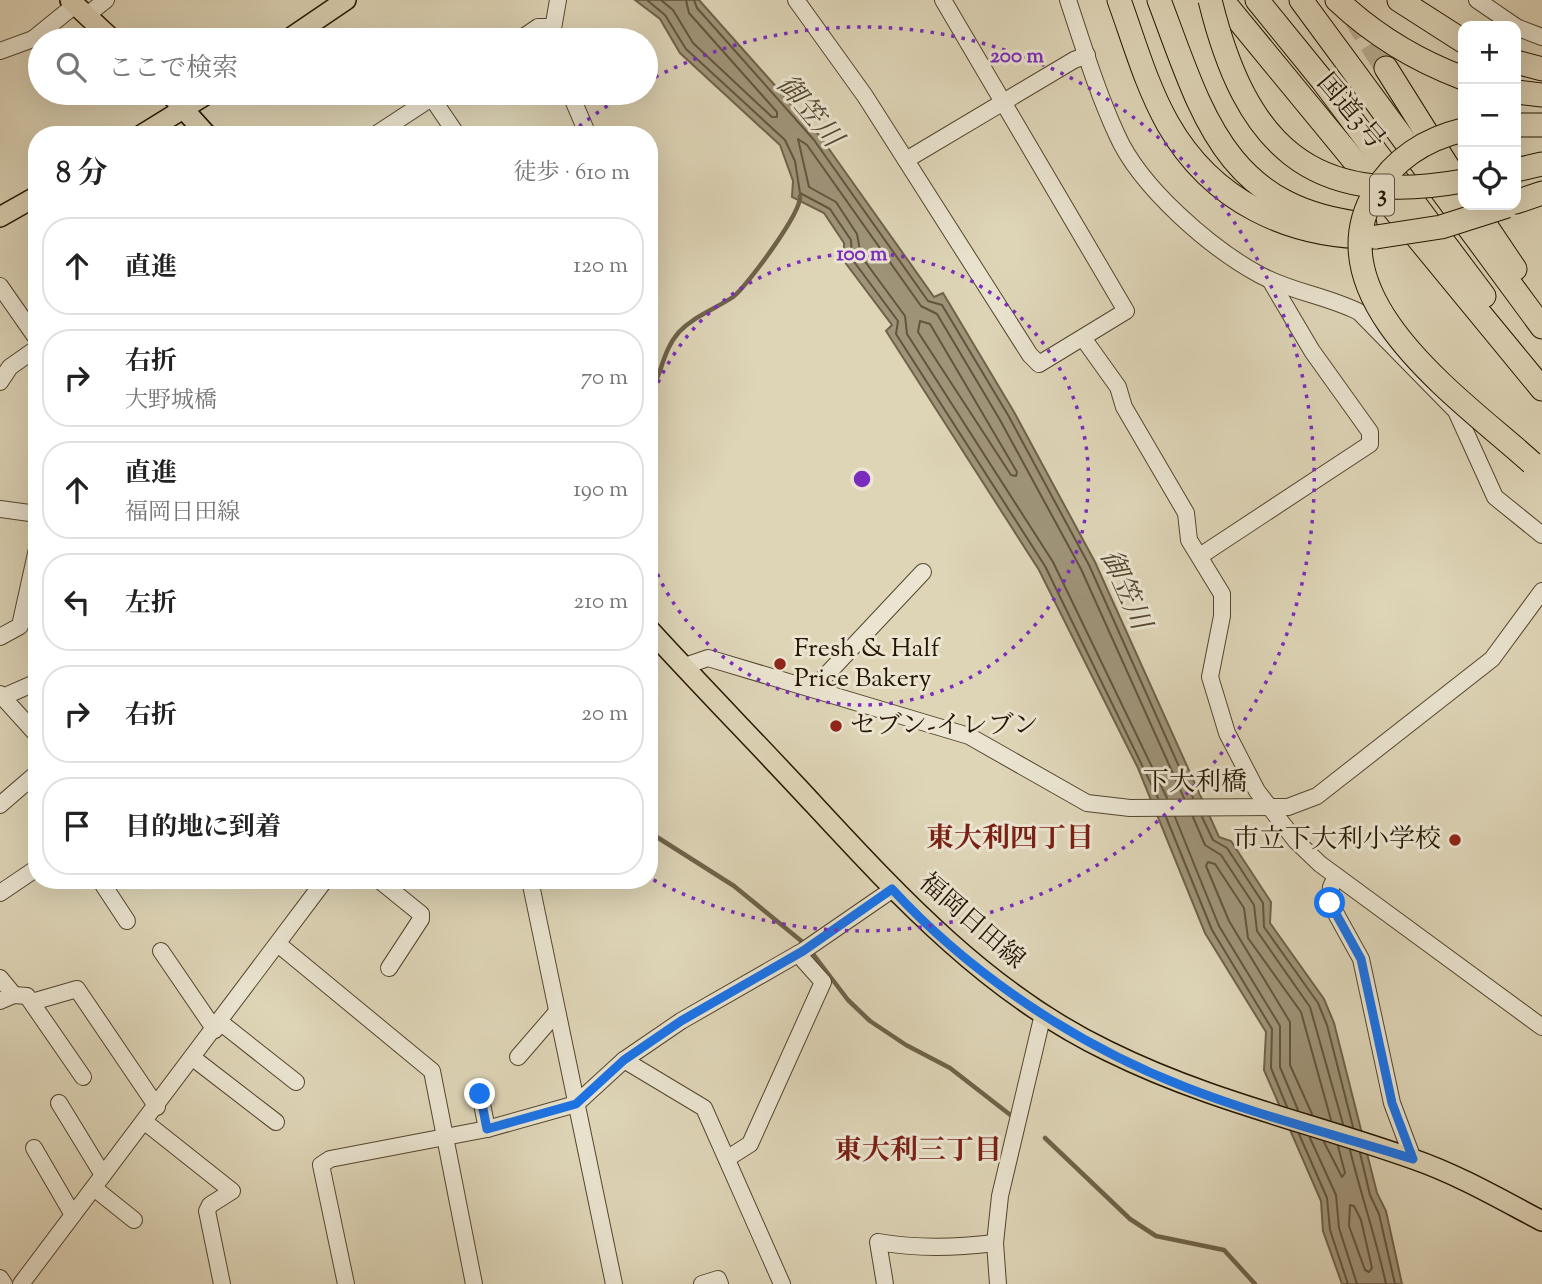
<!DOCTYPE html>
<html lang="ja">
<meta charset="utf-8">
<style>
body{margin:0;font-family:"Sorts Mill Goudy","Noto Serif JP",serif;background:#f6f6f6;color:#222}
.controls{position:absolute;right:21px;top:21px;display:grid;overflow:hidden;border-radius:14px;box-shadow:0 7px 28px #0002}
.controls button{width:63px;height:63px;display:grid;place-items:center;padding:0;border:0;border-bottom:2px solid #e0e0e0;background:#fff;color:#222;font:35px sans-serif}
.stop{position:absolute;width:21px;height:21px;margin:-16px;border:5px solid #1a73e8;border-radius:50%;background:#fff}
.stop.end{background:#1a73e8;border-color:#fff;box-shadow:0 2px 7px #0008}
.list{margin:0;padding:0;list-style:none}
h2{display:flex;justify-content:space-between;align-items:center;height:91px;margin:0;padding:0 28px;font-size:30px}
h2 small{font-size:23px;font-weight:400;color:#767676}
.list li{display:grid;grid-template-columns:46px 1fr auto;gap:21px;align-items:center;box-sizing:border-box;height:98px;margin:0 14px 14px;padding:0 14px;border:2px solid #e0e0e0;border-radius:28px}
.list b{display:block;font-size:26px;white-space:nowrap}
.list p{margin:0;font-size:23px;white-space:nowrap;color:#767676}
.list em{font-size:23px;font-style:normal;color:#767676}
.icon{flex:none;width:38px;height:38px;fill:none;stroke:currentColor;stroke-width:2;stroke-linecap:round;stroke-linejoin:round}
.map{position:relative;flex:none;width:1542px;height:1284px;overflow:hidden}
.search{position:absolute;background:#fff;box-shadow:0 7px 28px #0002;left:28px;top:28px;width:630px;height:77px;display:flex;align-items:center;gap:18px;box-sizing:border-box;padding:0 24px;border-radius:38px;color:#767676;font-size:26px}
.panel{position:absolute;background:#fff;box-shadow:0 7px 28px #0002;left:28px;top:126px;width:630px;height:763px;border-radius:28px}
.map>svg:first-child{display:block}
</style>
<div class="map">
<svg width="1542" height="1284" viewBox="0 0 1542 1284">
<rect width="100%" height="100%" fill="#ded5b7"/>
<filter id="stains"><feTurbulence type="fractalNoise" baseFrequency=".00286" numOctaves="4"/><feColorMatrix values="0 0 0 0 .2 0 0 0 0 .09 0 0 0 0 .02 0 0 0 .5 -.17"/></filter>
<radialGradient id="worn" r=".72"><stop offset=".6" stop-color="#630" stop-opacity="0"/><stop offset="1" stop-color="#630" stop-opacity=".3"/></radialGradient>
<path fill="#9f9479" stroke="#6e6249" stroke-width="2" d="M635,0H699L819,135L934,297L943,293L1014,412L1095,562L1219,837L1231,841L1271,902L1270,923L1324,999L1334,1023L1377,1193L1386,1211L1402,1284H1342L1323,1231L1321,1201L1264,1070L1266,1032L1205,933L1138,768L1039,570L886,331L892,325L844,261V243L824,213L792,197L793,181L780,145L680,53L660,19Z"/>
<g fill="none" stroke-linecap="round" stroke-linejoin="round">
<g stroke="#62553d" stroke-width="2">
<path d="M647,0L665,15L686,49L785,140L795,161L800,193L830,209L851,240L852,259L898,321L896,334L1045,566L1158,798"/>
<path d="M661,0L673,10L693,43L772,117H777V112L689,13L686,0"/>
<path d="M694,0L697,8L814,140L928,301L942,305L1008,415L1089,565L1193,798"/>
<path d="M920,321L930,324L1017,472L1016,476L1011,475L918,332Z"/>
<path d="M1167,798L1053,562L907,334L905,316L861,256L857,234L836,202L809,187L798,139L807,145L921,306L937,314L1000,420L1081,569L1184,798"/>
<path d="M1166,817L1212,930L1272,1029L1271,1068L1287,1107"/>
<path d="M1175,817L1219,926L1280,1026V1067L1298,1110"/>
<path d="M1193,817L1205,845L1221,855L1254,905L1257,931L1310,1007L1343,1124"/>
<path d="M1202,817L1213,840L1227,848L1263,903L1264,927L1318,1003L1327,1025L1353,1127"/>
<path d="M1312,1114L1290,1065V1022L1229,921L1206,866L1208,862L1215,864L1244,908L1248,938L1301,1012L1331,1120"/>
<path d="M1299,1134L1327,1198L1330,1230L1348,1284"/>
<path d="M1310,1138L1336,1195L1339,1228L1357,1284"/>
<path d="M1324,1142L1342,1177L1345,1173L1338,1146"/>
<path d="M1350,1150C1361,1195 1376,1238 1386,1284"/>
<path d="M1360,1153L1370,1195L1379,1214L1395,1284"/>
<path d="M1350,1205L1354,1206L1361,1220L1372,1268L1369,1272L1365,1270L1349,1226Z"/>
</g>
<g stroke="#6e6249" stroke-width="4.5">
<path d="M649,395C662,375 662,351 679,332C694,316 715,309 733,297C747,286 802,212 800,196"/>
<path d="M649,832L734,886L805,944"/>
<path d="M810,950L848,1000L870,1021L906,1045L950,1068L1013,1117"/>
<path d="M1045,1138L1130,1219L1156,1236L1224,1250L1255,1284"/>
</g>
<path stroke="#b9af93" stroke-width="23" stroke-dasharray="23 11" stroke-linecap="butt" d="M1353,15L1386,68"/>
<defs>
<g id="minor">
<path d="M796,0L865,96L1030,355L1039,364L1126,311L943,0"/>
<path d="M1068,0C1083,45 1097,92 1117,135C1140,187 1210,248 1260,275C1292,292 1327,296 1359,312L1456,411L1495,497L1542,535"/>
<path d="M1477,0L1515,26"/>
<path d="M87,15L106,0"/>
<path d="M1516,27L1542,37"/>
<path d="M519,40L538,27H552"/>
<path d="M551,40L558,0"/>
<path d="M0,51L33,39L75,5"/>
<path d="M570,93L588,135"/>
<path d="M432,98L457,135"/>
<path d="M375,135L439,93"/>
<path d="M906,160L1074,60L1087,55"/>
<path d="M0,286L37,339"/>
<path d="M1083,338L1118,387L1124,407L1186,513L1189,540L1222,594V616L1210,677L1227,733L1257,791L1296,841L1320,864L1542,1027"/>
<path d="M0,382L10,367L37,348"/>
<path d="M37,429V438"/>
<path d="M0,509L37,514"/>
<path d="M1200,556L1370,444V432L1312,351L1270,280"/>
<path d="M0,637L20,626L37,549"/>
<path d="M685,666L708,658L969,736L1087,803L1130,808L1288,807L1317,796L1492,659L1542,591"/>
<path d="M814,688L923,572"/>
<path d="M0,694L37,735"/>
<path d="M3,697L37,682"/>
<path d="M0,805L37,773"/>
<path d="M1336,876L1331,887L1330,903L1361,959L1392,1103L1413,1159"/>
<path d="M100,880L127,921"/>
<path d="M379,880L421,914V919L389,968"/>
<path d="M530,880L614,1284"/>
<path d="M0,893L37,868"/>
<path d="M278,944L432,1071L474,1284"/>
<path d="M161,951L215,1030"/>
<path d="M0,978L14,995"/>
<path d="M0,1001L14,995L27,996L83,1077"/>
<path d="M32,1002L77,989L157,1107"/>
<path d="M220,1022L296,1082"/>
<path d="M518,1057L556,1013"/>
<path d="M193,1058L276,1122"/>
<path d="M624,1060L704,1108L782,1284"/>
<path d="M480,1094L487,1129"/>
<path d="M59,1103L103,1175"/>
<path d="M145,1122L232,1191L210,1205L207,1211L222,1284"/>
<path d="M34,1148L73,1215"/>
<path d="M728,1158L750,1144L823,982L798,954"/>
<path d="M94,1188L134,1220"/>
<path d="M0,1278L4,1284"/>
<path d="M21,1284L325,880"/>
<path d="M346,1284L321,1165L330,1159L487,1129L576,1104L624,1060L681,1021L803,951L893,889"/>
<path d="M702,1284L718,1279L720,1284"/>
<path d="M885,1284L878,1242C918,1249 954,1248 995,1243"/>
<path d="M998,1284L995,1243L1000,1196L1043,1014"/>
</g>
<g id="major">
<path d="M70,0L113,40"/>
<path d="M287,40L346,0"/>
<path d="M169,93L207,135"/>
<path d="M141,135L209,93"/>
<path d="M0,217L37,196"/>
<path d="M649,629C701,686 755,741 807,797C897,894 987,993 1108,1051C1209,1101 1309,1122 1413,1159C1459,1175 1500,1199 1542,1221"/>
</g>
<g id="highway">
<path d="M1119,0C1134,41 1146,85 1168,124C1212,201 1289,238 1376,237"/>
<path d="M1159,0C1202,113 1224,209 1365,224"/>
<path d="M1222,0L1542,389"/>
<path d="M1257,0L1322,80L1484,296"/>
<path d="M1301,0L1542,327"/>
<path d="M1337,0C1374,35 1415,60 1463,78"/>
<path d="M1399,0L1463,41"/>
<path d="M1516,62L1542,69"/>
<path d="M1386,68L1463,191"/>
<path d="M1516,92L1542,95"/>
<path d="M1516,125H1542"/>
<path d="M1516,170L1542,164"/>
<path d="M1516,202L1542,193"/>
<path d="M1472,205L1515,269"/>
</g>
</defs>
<use href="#minor" stroke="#53462e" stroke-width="18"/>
<use href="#major" stroke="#251601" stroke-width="22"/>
<use href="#highway" stroke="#251601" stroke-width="25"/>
<use href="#minor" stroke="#eae4d0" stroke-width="16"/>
<use href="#major" stroke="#ded5b7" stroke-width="19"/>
<use href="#highway" stroke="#ded5b7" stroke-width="23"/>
<defs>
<g id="highway-bridge">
<path d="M1210,0C1245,143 1309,209 1463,181"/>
<path d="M1463,130C1426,139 1394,159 1375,192C1312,299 1464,401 1532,463"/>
<path d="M1376,237L1441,227L1507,206"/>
</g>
</defs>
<use href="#highway-bridge" stroke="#251601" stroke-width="25" stroke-linecap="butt"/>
<use href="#highway-bridge" stroke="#ded5b7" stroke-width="23"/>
</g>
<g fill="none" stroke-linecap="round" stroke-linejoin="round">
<path stroke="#1a73e8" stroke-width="9" d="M480,1094L487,1129L576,1104L624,1060L681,1021L803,951L892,889C971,975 1077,1045 1185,1087C1259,1116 1337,1135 1413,1159L1392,1103L1361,959L1330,903"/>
</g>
<g fill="none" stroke="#7b2cbf" stroke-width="3.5" stroke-dasharray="3.5 7">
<path d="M650 402A226 226 0 1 1 650 556"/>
<path d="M571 133A452 452 0 0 1 626 94M646 82A452 452 0 1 1 650 878"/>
</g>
<g fill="#8f2418" stroke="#eae4d0" stroke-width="2.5">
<circle cx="780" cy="664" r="7"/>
<circle cx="836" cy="726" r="7"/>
<circle cx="1455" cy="840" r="7"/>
</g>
<g text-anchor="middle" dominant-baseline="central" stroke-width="6" stroke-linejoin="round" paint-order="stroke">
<rect fill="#eae4d0" stroke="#60543f" stroke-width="2" x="1370" y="174.5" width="24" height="41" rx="5"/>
<g font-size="24" font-weight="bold" fill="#251601">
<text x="1382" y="195">3</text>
</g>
<g font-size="26" fill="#251601" stroke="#eae4d0">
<text transform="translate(1350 112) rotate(50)">国道3号</text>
<text x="1195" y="783">下大利橋</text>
<text transform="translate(971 922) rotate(41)">福岡日田線</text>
</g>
<g font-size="26" fill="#251601" stroke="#eae4d0" text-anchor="start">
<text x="794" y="649">Fresh &amp; Half<tspan x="794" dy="30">Price Bakery</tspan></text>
<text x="850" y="726">セブン-イレブン</text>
<text x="1441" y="840" text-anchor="end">市立下大利小学校</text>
</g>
<g font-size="28" font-style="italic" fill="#564831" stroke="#eae4d0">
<text transform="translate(808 112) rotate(50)">御笠川</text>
<text transform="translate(1124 590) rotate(66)">御笠川</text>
</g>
<g font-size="28" font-weight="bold" fill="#7a1f14" stroke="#eae4d0">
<text x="1010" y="840">東大利四丁目</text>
<text x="918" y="1152">東大利三丁目</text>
</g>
</g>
<circle cx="862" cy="479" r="10" fill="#7b2cbf" stroke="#eae4d0" stroke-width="3.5"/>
<g font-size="21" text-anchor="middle" font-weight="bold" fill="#7b2cbf" stroke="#eae4d0" stroke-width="6" stroke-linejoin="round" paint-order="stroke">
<text x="1017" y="62">200 m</text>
<text x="862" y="260">100 m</text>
</g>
<rect width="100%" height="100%" filter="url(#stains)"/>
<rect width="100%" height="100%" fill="url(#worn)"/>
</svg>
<div class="controls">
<button>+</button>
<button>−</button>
<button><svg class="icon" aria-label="locate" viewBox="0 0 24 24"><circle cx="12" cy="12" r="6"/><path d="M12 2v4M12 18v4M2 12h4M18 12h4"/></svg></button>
</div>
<div class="stop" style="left:1330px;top:903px"></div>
<div class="stop end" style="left:480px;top:1094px"></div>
<div class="search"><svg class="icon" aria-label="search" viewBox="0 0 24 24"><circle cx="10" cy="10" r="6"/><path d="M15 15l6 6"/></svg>ここで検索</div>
<section class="panel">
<h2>8 分<small>徒歩 · 610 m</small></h2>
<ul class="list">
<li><svg class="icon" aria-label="ahead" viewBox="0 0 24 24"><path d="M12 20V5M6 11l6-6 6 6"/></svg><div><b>直進</b></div><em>120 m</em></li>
<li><svg class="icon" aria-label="right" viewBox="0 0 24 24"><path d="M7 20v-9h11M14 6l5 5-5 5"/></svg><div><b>右折</b><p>大野城橋</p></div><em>70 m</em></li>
<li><svg class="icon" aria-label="ahead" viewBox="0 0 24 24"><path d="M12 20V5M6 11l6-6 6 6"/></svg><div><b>直進</b><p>福岡日田線</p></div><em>190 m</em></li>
<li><svg class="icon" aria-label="left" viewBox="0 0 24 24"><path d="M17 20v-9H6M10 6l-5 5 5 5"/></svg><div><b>左折</b></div><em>210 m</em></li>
<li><svg class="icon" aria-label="right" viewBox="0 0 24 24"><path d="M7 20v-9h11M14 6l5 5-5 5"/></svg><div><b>右折</b></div><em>20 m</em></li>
<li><svg class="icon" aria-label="arrive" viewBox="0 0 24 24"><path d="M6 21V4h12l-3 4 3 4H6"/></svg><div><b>目的地に到着</b></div></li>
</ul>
</section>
</div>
